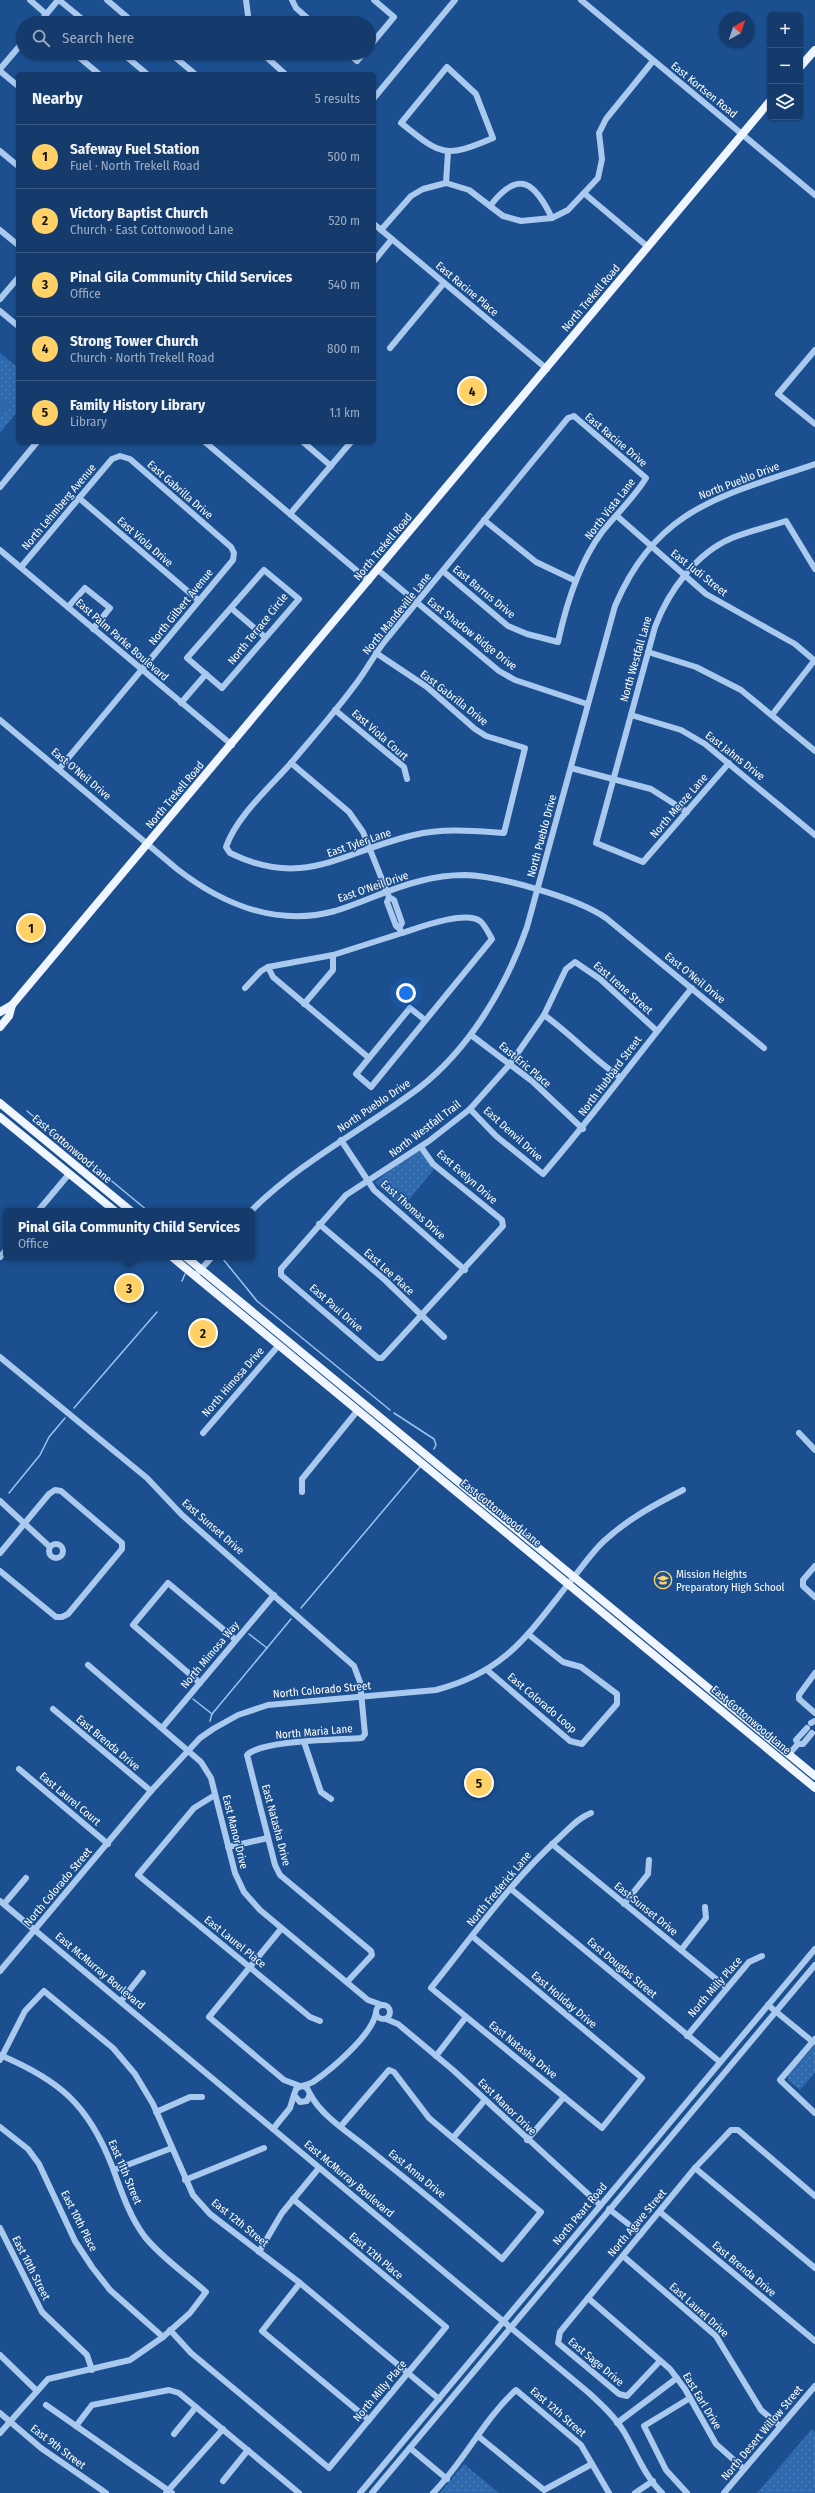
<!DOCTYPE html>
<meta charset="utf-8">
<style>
body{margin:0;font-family:"Fira Sans Condensed",sans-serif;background:#1d4271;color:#f1f3f6}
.controls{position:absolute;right:12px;top:12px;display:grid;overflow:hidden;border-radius:6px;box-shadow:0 1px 3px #0004}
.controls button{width:36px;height:36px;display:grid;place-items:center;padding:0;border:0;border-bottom:1px solid #33557e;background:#143b6b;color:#f1f3f6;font:20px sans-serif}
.compass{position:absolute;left:719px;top:12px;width:36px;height:36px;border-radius:50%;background:#143b6b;box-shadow:0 1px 3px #0004;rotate:40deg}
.you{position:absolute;left:406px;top:993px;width:14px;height:14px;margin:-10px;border:3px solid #fff;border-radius:50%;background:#1a73e8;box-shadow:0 0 0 6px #1a73e833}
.badge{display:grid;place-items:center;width:26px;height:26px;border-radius:50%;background:#ffd166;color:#111;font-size:13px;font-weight:700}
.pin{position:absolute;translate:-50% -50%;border:2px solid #fff;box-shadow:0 1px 4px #0006}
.popup{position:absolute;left:3px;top:1208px;width:252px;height:52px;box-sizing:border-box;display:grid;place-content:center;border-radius:6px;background:#143b6b;filter:drop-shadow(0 1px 3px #0005);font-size:13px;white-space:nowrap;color:#9dadc1}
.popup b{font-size:15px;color:#f1f3f6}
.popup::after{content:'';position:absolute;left:50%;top:100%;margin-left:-8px;border:8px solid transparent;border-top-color:#143b6b}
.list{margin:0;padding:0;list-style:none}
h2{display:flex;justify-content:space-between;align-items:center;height:52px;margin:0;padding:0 16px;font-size:17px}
h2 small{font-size:13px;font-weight:400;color:#9dadc1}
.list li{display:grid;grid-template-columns:26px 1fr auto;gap:12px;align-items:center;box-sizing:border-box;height:64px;padding:0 16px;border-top:1px solid #33557e}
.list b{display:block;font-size:15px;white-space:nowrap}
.list p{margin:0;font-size:13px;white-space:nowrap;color:#9dadc1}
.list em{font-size:13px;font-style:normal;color:#9dadc1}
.icon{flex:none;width:22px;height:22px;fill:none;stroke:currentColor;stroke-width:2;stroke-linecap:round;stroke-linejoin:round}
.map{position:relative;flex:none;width:815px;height:2493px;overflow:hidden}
.search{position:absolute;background:#143b6b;box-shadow:0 1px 3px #0004;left:16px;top:16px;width:360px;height:44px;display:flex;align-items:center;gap:10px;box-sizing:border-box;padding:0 14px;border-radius:22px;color:#9dadc1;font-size:15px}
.panel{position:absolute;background:#143b6b;box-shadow:0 1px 3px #0004;left:16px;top:72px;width:360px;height:372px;border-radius:6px}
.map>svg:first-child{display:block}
</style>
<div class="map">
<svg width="815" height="2493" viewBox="0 0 815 2493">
<defs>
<pattern id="park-dots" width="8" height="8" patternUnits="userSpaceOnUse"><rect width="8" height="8" fill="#2e69ad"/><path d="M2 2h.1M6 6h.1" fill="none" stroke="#4d80b9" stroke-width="1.8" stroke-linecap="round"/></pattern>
</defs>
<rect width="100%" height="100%" fill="#1b4f8f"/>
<g fill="url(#park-dots)">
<path d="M0,353L18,368V411L0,433Z"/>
<path d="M420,1151L434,1169L402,1208L375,1182L407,1156Z"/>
<path d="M815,2045V2073L800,2090L788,2080V2074Z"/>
<path d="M812,2429L815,2432V2493H757Z"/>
<path d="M464,2464L499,2493H440Z"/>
</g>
<path fill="#2e69ad" d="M0,394L11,403L0,416Z"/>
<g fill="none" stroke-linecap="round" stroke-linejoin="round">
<g stroke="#9cc4f0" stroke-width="1.5">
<path d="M27,1111L148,1211"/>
<path d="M223,1259L257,1301L390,1410"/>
<path d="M182,1281L185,1274"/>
<path d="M74,1408L157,1312"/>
<path d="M394,1413L434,1439L436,1445L434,1449"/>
<path d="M9,1493L40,1455L49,1437L65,1418"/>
<path d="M301,1608L420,1467"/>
<path d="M249,1634L267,1648"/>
<path d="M193,1699L212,1714"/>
<path d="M210,1721L212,1714L291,1619"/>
</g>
<g stroke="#a9c9ee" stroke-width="6">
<path d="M30,0L46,14"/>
<path d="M59,0L87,23"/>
<path d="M107,0L134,23"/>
<path d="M246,0L249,23"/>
<path d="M292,0L296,8L313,23"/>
<path d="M581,0L815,195"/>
<path d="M39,23L58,0"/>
<path d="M369,47L394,17L374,0"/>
<path d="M74,53L99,74"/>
<path d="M122,53L147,74"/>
<path d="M170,53L195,74"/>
<path d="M262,53L285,74"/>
<path d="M348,53L357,61L364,53"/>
<path d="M447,67L476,94L493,138C444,159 441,155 401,123Z"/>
<path d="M0,69L23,42"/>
<path d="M0,71L18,86"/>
<path d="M374,98L455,0"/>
<path d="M0,151L18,166"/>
<path d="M446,183L448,152"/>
<path d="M585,194L648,247"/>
<path d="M490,206C519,168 535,183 552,218"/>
<path d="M374,224L547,369"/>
<path d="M0,230L18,245"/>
<path d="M381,230L411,196L423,189L446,183L469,190L503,216L521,221L552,218L568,210L598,178L602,159L599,133L606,119L653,61"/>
<path d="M374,261L392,239"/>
<path d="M0,299L18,278"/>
<path d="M0,311L18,326"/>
<path d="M390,348L444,283"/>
<path d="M815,350L778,394L815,424"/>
<path d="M205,442L369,581"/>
<path d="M303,442L331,466"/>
<path d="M0,487L37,442"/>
<path d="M79,498L198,600"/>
<path d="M290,514L351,442"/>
<path d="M617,516L706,594L795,644L815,661"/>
<path d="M484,520L536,562L576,581"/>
<path d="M0,550L232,745"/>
<path d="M21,567L112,459L120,456L130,459L231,547L234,553L233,560L59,769"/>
<path d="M264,570L299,599L222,688L187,658Z"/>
<path d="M378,570L499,671L515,680L587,704"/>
<path d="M68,607L85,588L110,608L93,629"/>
<path d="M231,608L265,637"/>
<path d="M648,652L696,667L741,690L815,751"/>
<path d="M376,653L427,687L475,729L486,736L525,748L504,833C474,831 443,828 414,835C343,851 305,890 230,853L226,847C236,817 270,787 291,763C313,737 335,712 355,685C366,671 374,655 385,641L568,418L574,416L646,478C634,498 616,514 602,532C579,563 566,605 558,642L527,634L508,626L444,572"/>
<path d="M181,703L206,674"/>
<path d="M335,710L404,767L407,779"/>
<path d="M631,715L681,730L705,744L815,835"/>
<path d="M772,715L814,661"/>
<path d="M0,720L177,869C222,904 277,927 335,911C364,902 391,888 420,881C435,877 451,875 465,875C500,876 577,898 606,918L764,1048"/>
<path d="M291,763L349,812L363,832L389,897L387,902L396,926L399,928L402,923L394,900L389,897"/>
<path d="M729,763L643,862L596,843L655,627C668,592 696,553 732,538C749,531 768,527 786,521L815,569"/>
<path d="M571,768L651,789L687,812"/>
<path d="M399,928L402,933C418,928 465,910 480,921C485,925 489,934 492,939L371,1087L356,1074L410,1008L425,1020"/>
<path d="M245,988L261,971L268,967"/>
<path d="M304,1004L333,970V955"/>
<path d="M544,1015C571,1034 593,1059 620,1077"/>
<path d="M471,1035L532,1081L583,1129"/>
<path d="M369,1058L273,977L268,967L333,955L402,933"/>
<path d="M470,1109L496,1136L543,1174C595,1114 641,1050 692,988"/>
<path d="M341,1140L374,1190L465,1270"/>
<path d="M421,1147L433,1164L502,1220L503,1226L382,1358H378L281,1275V1269L346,1195L429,1141L470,1109L510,1064L544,1015L566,969L575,962L600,979L657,1031"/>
<path d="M38,1211L69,1174"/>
<path d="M251,1211C301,1161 363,1130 419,1088C470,1048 506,987 527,927L615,606C657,507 722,496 815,464"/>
<path d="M319,1224L385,1280L444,1337"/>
<path d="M0,1257L6,1250"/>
<path d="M195,1276L212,1257"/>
<path d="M0,1357L147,1478L182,1515L354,1666L360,1682L365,1734L362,1738C338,1740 262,1740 247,1755L275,1865L280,1875L371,1951L372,1955L347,1982"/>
<path d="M203,1433L279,1345"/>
<path d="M799,1433L815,1450"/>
<path d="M302,1492V1479L358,1410"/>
<path d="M0,1501L50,1547"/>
<circle cx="56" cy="1551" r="7"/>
<path d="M0,1553L49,1494L55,1490L61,1491L122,1543V1549L68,1614L62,1617H56L0,1571"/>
<path d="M815,1566L803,1580V1586L815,1597"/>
<path d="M88,1665L201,1762L211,1778L235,1873L244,1892L260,1910L368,2000L382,2005"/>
<path d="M487,1670L570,1741L582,1744L617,1704V1694L581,1667L563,1662L528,1634"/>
<path d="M815,1673L799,1695V1699L815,1713"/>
<path d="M200,1683L133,1625L168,1583L236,1640"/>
<path d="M53,1709L151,1791"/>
<path d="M811,1723L815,1721"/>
<path d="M162,1728L274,1595"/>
<path d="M807,1728L796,1740L798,1744H803L812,1733"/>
<path d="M304,1742L321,1792L331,1799"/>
<path d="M789,1754L798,1744"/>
<path d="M19,1769L108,1844"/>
<path d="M215,1795L194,1808L138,1875L310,2017L320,2021"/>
<path d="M552,1844L727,1988"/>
<path d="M228,1847L268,1838"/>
<path d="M511,1889L720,2062"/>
<path d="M0,1901L589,2393C602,2405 615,2417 624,2432C636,2452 645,2477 662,2493"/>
<path d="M4,1904L26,1878"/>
<path d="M624,1904L648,1874L649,1860"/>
<path d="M281,1929L209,2017L284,2080L300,2086"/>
<path d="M472,1936L642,2078L602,2128L431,1988C472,1937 511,1881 560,1837C570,1828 578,1818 591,1813"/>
<path d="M681,1950L706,1918L705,1907"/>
<path d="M0,1971L151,1791L200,1738L213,1729L238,1715L268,1705L436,1690C505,1672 527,1636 569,1583C581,1569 591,1553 604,1541C628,1519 654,1505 683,1490"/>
<path d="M121,2001L143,1973"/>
<circle cx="383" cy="2012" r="7"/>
<path d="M768,2005L813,2042"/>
<path d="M386,2019L398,2024L453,2070L600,2205"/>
<path d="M687,2036L749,1962L762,1956"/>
<path d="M815,2039L780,2080L815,2113"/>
<path d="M0,2055C59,2080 88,2104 112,2166C121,2190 129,2216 145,2237C162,2258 186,2274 206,2292L190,2313L163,2337L130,2360L48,2379L0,2433"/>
<path d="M436,2056L466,2017"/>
<path d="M0,2060L25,2011L44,1991L113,2048L135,2074L153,2104L193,2195L210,2214L300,2283L439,2399"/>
<path d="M303,2086L307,2088L310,2094L307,2101L300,2102L294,2095L296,2089C301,2085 308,2085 313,2082C332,2069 372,2035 376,2013"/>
<path d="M310,2094C322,2117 351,2134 370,2150C415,2186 459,2222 502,2259L541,2212L429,2118L394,2072L389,2070L341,2126"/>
<path d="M156,2112L190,2097H202"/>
<path d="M0,2127L28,2149L39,2164L75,2241L92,2267L110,2290L163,2337"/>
<path d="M273,2129L290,2108L294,2095"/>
<path d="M453,2138L485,2100"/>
<path d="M527,2140L564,2097"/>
<path d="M695,2168L815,2268"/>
<path d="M114,2170L172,2148"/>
<path d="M185,2180L264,2148"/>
<path d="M609,2209L641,2234"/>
<path d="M660,2212L815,2341"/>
<path d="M0,2228L42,2312L87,2355L92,2370"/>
<path d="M259,2252L282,2213L319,2168"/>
<path d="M623,2256L716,2336L761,2410L780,2426"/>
<path d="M300,2283L262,2331L369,2420"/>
<path d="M588,2298L670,2369L685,2389L716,2444L744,2469"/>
<path d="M170,2330L191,2353L329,2468L446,2327L293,2199"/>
<path d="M0,2355L37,2391"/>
<path d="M660,2361L627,2396L619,2394L558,2343L560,2332L695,2168L731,2130H738L815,2196"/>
<path d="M46,2405L172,2493"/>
<path d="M0,2413L41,2448L106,2493"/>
<path d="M617,2423L677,2378"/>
<path d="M76,2426L92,2405L169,2390L179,2393L299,2493"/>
<path d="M174,2434L196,2407"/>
<path d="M478,2436L544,2490L592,2464"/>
<path d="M410,2448L447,2479"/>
<path d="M223,2481L248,2450"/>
<path d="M166,2493L223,2429"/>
<path d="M360,2493L815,1949"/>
<path d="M372,2493L815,1965"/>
<path d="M433,2493C464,2462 483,2420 516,2390L581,2445L609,2493"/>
<path d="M635,2493L653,2481"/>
<path d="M687,2493L666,2470L644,2426L690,2398"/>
<path d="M724,2493L815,2386"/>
</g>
<g stroke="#f0f6ff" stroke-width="8">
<path d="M800,67L815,50"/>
<path d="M0,1012L12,1005"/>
<path d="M0,1027L9,1016L12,1005L770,101"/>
<path d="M0,1103L131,1211"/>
<path d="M0,1117L115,1211"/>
<path d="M172,1257L815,1788"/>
<path d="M186,1257L815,1776"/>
</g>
</g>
<defs>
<symbol id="school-ring" viewBox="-11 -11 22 22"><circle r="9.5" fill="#1b4f8f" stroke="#ffd166" stroke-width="1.5"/><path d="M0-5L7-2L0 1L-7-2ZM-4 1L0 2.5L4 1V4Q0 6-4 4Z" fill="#ffd166"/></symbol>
</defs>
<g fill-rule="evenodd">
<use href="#school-ring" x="653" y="1570" width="20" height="20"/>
</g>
<g text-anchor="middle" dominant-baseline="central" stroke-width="3" stroke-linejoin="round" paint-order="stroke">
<g font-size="11" fill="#fff" stroke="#1b4f8f">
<text transform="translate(704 90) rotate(39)">East Kortsen Road</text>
<text transform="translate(467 289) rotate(40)">East Racine Place</text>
<text transform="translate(591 298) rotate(-50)">North Trekell Road</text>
<text transform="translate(616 440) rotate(40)">East Racine Drive</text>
<text transform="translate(739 481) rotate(-21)">North Pueblo Drive</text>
<text transform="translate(180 490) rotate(41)">East Gabrilla Drive</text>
<text transform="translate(59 507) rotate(-50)">North Lehmberg Avenue</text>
<text transform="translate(610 509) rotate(-52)">North Vista Lane</text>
<text transform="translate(145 542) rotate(41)">East Viola Drive</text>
<text transform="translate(383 547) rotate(-50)">North Trekell Road</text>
<text transform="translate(699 573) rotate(38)">East Judi Street</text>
<text transform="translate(484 592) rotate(39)">East Barrus Drive</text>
<text transform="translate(181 607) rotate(-51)">North Gilbert Avenue</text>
<text transform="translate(397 614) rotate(-51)">North Mandeville Lane</text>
<text transform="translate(258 629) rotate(-51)">North Terrace Circle</text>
<text transform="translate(472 634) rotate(38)">East Shadow Ridge Drive</text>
<text transform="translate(122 640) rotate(41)">East Palm Parke Boulevard</text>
<text transform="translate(636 659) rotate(-74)">North Westfall Lane</text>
<text transform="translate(454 698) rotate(38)">East Gabrilla Drive</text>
<text transform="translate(380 735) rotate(41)">East Viola Court</text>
<text transform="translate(735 756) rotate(38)">East Jahns Drive</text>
<text transform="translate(81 774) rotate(40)">East O'Neil Drive</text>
<text transform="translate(175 795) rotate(-50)">North Trekell Road</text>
<text transform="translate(679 806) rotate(-49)">North Menze Lane</text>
<text transform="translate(542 836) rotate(-75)">North Pueblo Drive</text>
<text transform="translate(359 843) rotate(-19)">East Tyler Lane</text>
<text transform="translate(373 887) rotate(-19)">East O'Neil Drive</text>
<text transform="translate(695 978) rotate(39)">East O'Neil Drive</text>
<text transform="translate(623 988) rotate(41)">East Irene Street</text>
<text transform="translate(525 1065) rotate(40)">East Eric Place</text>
<text transform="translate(610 1076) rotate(-53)">North Hubbard Street</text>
<text transform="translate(374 1106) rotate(-34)">North Pueblo Drive</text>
<text transform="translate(425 1129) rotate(-37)">North Westfall Trail</text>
<text transform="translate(513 1134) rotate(42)">East Denvil Drive</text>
<text transform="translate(72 1149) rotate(40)">East Cottonwood Lane</text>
<text transform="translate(467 1177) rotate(41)">East Evelyn Drive</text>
<text transform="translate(413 1210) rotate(42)">East Thomas Drive</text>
<text transform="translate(389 1272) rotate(42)">East Lee Place</text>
<text transform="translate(336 1308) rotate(41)">East Paul Drive</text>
<text transform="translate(233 1382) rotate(-49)">North Himosa Drive</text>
<text transform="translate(501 1513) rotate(39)">East Cottonwood Lane</text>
<text transform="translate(213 1527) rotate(41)">East Sunset Drive</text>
<text transform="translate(210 1655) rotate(-50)">North Mimosa Way</text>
<text transform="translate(322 1690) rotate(-5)">North Colorado Street</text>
<text transform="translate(542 1703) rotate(40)">East Colorado Loop</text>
<text transform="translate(751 1720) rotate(40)">East Cottonwood Lane</text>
<text transform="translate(314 1732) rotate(-5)">North Maria Lane</text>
<text transform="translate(108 1743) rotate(40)">East Brenda Drive</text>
<text transform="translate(70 1799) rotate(40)">East Laurel Court</text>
<text transform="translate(276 1825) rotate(75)">East Natasha Drive</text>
<text transform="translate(235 1832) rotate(76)">East Manor Drive</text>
<text transform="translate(58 1887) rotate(-50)">North Colorado Street</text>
<text transform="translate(499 1889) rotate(-50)">North Frederick Lane</text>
<text transform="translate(646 1909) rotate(39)">East Sunset Drive</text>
<text transform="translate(235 1942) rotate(39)">East Laurel Place</text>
<text transform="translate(622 1968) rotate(40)">East Douglas Street</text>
<text transform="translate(100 1971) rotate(40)">East McMurray Boulevard</text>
<text transform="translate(715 1987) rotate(-49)">North Milly Place</text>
<text transform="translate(564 2000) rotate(40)">East Holiday Drive</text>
<text transform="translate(523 2050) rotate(39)">East Natasha Drive</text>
<text transform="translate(507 2107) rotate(44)">East Manor Drive</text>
<text transform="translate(125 2172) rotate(67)">East 11th Street</text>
<text transform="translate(417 2174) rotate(39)">East Anna Drive</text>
<text transform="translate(349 2179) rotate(40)">East McMurray Boulevard</text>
<text transform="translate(580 2214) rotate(-50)">North Peart Road</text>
<text transform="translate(79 2221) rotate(63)">East 10th Place</text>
<text transform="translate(240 2223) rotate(39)">East 12th Street</text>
<text transform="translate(637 2223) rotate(-50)">North Agave Street</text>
<text transform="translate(376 2256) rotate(40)">East 12th Place</text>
<text transform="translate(31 2268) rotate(63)">East 10th Street</text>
<text transform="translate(744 2269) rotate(40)">East Brenda Drive</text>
<text transform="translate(699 2310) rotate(42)">East Laurel Drive</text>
<text transform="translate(596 2362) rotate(40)">East Sage Drive</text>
<text transform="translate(380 2391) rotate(-50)">North Milly Place</text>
<text transform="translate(702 2401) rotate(59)">East Earl Drive</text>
<text transform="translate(558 2412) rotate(41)">East 12th Street</text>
<text transform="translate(762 2433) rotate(-50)">North Desert Willow Street</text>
<text transform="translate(58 2447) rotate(37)">East 9th Street</text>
</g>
<g font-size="11" fill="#fff" stroke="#1b4f8f" text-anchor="start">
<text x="676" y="1574">Mission Heights<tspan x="676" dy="13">Preparatory High School</tspan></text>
</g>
</g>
</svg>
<div class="controls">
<button>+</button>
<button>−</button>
<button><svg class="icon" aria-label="layers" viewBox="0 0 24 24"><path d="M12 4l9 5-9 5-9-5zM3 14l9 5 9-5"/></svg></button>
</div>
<svg class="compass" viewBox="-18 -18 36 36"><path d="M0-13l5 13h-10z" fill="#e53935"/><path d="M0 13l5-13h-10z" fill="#9dadc1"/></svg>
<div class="you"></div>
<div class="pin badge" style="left:31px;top:928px">1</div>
<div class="pin badge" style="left:203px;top:1333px">2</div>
<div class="pin badge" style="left:129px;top:1288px">3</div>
<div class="popup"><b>Pinal Gila Community Child Services</b>Office</div>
<div class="pin badge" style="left:472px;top:391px">4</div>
<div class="pin badge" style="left:479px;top:1783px">5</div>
<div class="search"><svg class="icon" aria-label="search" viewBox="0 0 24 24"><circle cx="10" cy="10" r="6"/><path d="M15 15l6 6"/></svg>Search here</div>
<section class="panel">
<h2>Nearby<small>5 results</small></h2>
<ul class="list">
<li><span class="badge">1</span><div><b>Safeway Fuel Station</b><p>Fuel · North Trekell Road</p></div><em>500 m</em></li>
<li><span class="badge">2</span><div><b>Victory Baptist Church</b><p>Church · East Cottonwood Lane</p></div><em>520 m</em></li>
<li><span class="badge">3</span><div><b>Pinal Gila Community Child Services</b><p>Office</p></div><em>540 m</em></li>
<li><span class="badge">4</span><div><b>Strong Tower Church</b><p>Church · North Trekell Road</p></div><em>800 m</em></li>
<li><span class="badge">5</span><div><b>Family History Library</b><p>Library</p></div><em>1.1 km</em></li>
</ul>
</section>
</div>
